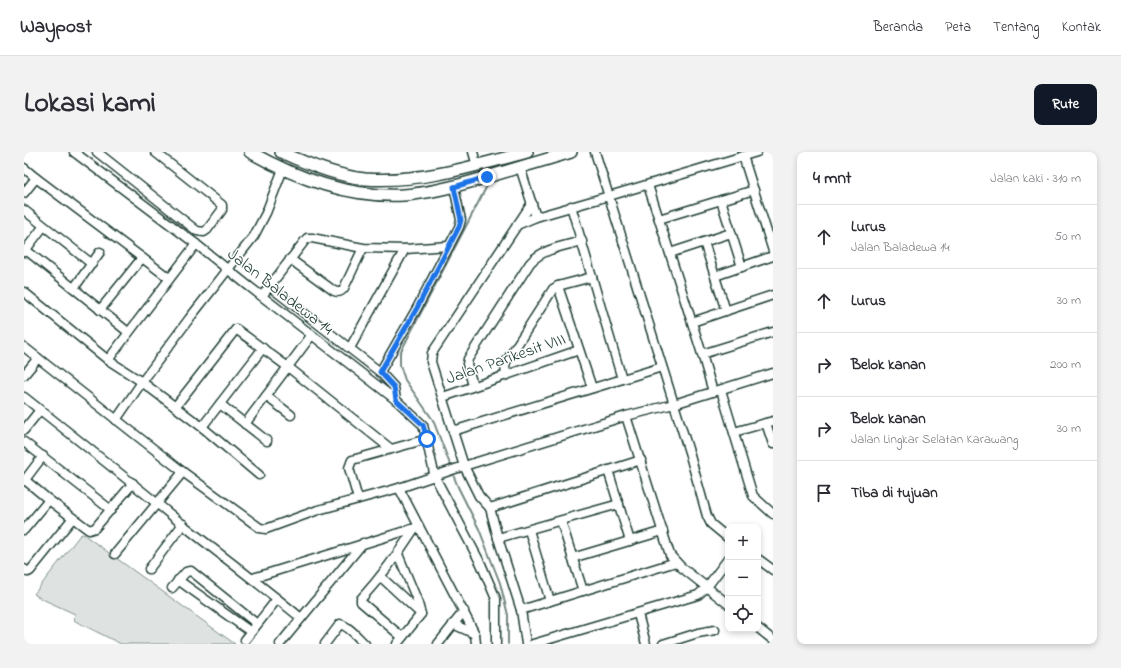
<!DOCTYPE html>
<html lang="id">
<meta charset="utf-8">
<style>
body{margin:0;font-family:"Indie Flower",sans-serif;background:#f2f2f3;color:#2b2b33}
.controls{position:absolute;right:12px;bottom:12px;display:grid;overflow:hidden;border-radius:8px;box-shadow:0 2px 6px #0003}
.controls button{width:36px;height:36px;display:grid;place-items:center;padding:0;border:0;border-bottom:1px solid #e1e1e2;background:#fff;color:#2b2b33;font:20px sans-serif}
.stop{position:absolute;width:12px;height:12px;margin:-9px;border:3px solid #1a73e8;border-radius:50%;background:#fff}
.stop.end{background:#1a73e8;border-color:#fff;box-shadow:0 1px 4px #0008}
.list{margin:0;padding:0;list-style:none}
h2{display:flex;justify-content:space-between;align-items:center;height:52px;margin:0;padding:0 16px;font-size:17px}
h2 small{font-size:13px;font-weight:400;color:#7c7c81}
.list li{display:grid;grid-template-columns:26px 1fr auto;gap:12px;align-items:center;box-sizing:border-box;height:64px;padding:0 16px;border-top:1px solid #e1e1e2}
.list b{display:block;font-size:15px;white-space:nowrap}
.list p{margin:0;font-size:13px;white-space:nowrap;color:#7c7c81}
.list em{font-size:13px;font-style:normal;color:#7c7c81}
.icon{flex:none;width:22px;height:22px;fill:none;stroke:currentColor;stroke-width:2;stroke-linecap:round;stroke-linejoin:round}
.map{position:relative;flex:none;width:749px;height:492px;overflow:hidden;border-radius:8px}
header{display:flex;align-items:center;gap:24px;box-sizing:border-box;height:56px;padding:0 20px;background:#fff;border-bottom:1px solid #e1e1e2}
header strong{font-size:19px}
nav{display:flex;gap:22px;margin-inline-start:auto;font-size:14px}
.intro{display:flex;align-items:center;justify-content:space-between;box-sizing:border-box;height:96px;padding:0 24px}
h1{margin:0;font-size:28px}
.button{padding:10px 18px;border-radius:8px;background:#111827;color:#fff;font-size:14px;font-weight:700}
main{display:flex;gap:24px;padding:0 24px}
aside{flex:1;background:#fff;border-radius:8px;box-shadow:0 2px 6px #0003}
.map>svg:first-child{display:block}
</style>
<header>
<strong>Waypost</strong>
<nav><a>Beranda</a><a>Peta</a><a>Tentang</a><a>Kontak</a></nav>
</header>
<div class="intro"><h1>Lokasi kami</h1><a class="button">Rute</a></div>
<main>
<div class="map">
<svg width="749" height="492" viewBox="0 0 749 492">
<rect width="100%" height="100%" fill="#fff"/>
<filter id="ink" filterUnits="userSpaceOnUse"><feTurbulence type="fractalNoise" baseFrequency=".025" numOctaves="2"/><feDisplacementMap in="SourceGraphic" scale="8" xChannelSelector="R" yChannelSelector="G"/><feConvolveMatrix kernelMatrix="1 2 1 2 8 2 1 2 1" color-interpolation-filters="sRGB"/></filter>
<g filter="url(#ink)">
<path fill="#dee3e2" stroke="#7e908b" d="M59,382L211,492H97L53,470L50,468L51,462L16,446L10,442L56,383Z"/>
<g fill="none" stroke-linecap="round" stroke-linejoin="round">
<g stroke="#758883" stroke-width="2">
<path d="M427,315L409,268L381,228L376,213V201L466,28"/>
<path d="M428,320L434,335L455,377L476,431L484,463V492"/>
</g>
<defs>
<g id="minor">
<path d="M50,0L172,92L222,132L372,248L399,273L411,325L457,412L472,447V492"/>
<path d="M73,0L173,79L180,80L183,78L198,58V53L131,0"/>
<path d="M449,0L453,14"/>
<path d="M571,0L665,300L683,364L687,372L704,386"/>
<path d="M719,4L749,99"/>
<path d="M496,15L512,65"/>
<path d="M0,16L12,26"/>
<path d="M624,33L678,202L689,240"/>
<path d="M0,41L12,26L145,126"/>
<path d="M697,48L718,115"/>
<path d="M547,54L598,227"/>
<path d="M0,58L68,112"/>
<path d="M635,67L730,38"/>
<path d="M493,73L512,65L585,44L733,0"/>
<path d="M680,90L702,159"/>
<path d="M2,98L104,180"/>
<path d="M0,100L19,75"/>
<path d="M646,101L707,81"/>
<path d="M266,107L310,139C315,141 317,140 320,136L339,96"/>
<path d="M691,124L749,104"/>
<path d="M245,134L356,220L370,235L372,248"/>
<path d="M534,134L568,236"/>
<path d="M50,136L76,100"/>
<path d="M0,140L84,208L118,230L178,275L235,323"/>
<path d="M238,144L283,86H288L339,96L381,97L425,94"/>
<path d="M76,158L118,106"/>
<path d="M668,170L749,143"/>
<path d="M0,195L159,320L236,376L242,377L294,358L375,336L440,314L602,264L650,252L749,221"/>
<path d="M326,196L381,97"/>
<path d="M678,202L749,180"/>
<path d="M84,208L172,92"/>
<path d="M356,220L393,156L435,75L437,68L430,35"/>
<path d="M0,223L14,206"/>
<path d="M482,223L481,214L482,210L529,137L534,134L568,125"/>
<path d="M449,234L443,212L444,207L506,111C518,97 540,94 558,89"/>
<path d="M697,238L729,344L749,362"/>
<path d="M242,244L267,263"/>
<path d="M0,245C53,287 106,329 158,372C198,404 238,434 277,466"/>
<path d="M419,245L555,198"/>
<path d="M196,252L243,289"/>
<path d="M151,255L212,177L264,215L367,297"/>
<path d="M602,264L646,403L657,415L704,452"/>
<path d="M92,268L118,230L165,167L230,84L242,61L259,17"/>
<path d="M742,271L749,292"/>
<path d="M221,272L287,184"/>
<path d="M178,275L239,196"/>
<path d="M0,278L16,258"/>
<path d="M429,279L638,215"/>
<path d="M710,280L749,269"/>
<path d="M0,290L87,358"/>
<path d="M584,318L606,389"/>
<path d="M1,328L25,348L65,378L71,376L109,331"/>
<path d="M0,329L19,304"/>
<path d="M375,336L451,482"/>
<path d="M334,347L325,316L328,308L403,287"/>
<path d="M466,356L617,308"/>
<path d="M537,369L559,439"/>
<path d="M0,378L25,348"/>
<path d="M505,378L526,449"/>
<path d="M474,386L595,352"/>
<path d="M91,402L159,320"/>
<path d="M548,406L639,379"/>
<path d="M734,407L749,418"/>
<path d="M0,417L4,420L6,419L48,367"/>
<path d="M125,417L159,372"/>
<path d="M357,425L397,462"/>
<path d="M229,426L394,375"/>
<path d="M154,428L227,480"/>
<path d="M148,436L162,420L167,419L233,472"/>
<path d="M497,458L652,410"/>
<path d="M614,462L622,492"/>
<path d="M429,472L451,482L452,492"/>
<path d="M734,476L749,488"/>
<path d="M378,485L337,450V447C357,425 374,402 390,377"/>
<path d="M221,488L253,447"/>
<path d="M256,492L339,391"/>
<path d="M301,492L316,472C325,474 334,486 341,492"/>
<path d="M373,492L397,462L393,448L374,402"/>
<path d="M414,492L440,459"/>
<path d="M502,492L497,458L474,386L466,356L455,344L440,314L407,210L408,201L508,51"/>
<path d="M509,492L674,443L683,435L704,407"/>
<path d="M639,492L674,481L691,478"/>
</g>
<g id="major">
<path d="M226,0C272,26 327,46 380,43C407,41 433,34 460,26C489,17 518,9 547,0"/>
<path d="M257,0C283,12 312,24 341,27C396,31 451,14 503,0"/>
</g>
</defs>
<use href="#minor" stroke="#1f3d34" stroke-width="11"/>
<use href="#major" stroke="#1f3d34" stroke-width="14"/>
<use href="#minor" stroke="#fff" stroke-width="8"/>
<use href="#major" stroke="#fff" stroke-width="11"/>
</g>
</g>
<g fill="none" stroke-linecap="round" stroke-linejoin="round" filter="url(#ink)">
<path stroke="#1a73e8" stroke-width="5" d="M403,287L399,273L372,248L370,235L356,220L393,156L435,75L437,68L430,35L463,25"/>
</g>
<g text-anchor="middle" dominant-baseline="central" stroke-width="3" stroke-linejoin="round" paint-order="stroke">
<g font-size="17" fill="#1f3d34" stroke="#fff">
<text transform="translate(256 140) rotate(38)">Jalan Baladewa 14</text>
<text transform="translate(482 207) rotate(-19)">Jalan Parikesit VIII</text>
</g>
</g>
</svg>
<div class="controls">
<button>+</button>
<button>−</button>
<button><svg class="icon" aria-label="locate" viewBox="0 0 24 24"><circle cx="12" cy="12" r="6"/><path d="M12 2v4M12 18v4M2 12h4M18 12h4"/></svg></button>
</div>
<div class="stop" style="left:403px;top:287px"></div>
<div class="stop end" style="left:463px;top:25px"></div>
</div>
<aside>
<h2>4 mnt<small>Jalan kaki · 310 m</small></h2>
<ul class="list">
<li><svg class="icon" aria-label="ahead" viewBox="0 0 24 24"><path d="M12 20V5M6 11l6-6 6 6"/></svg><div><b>Lurus</b><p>Jalan Baladewa 14</p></div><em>50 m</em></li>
<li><svg class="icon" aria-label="ahead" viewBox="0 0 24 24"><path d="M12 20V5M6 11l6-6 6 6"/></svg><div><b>Lurus</b></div><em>30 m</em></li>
<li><svg class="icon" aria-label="right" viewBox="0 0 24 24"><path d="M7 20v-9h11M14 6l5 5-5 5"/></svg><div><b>Belok kanan</b></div><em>200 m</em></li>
<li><svg class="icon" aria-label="right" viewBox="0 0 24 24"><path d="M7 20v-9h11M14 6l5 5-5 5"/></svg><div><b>Belok kanan</b><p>Jalan Lingkar Selatan Karawang</p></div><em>30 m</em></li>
<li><svg class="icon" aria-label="arrive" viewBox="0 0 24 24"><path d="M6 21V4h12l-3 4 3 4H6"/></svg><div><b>Tiba di tujuan</b></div></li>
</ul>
</aside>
</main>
